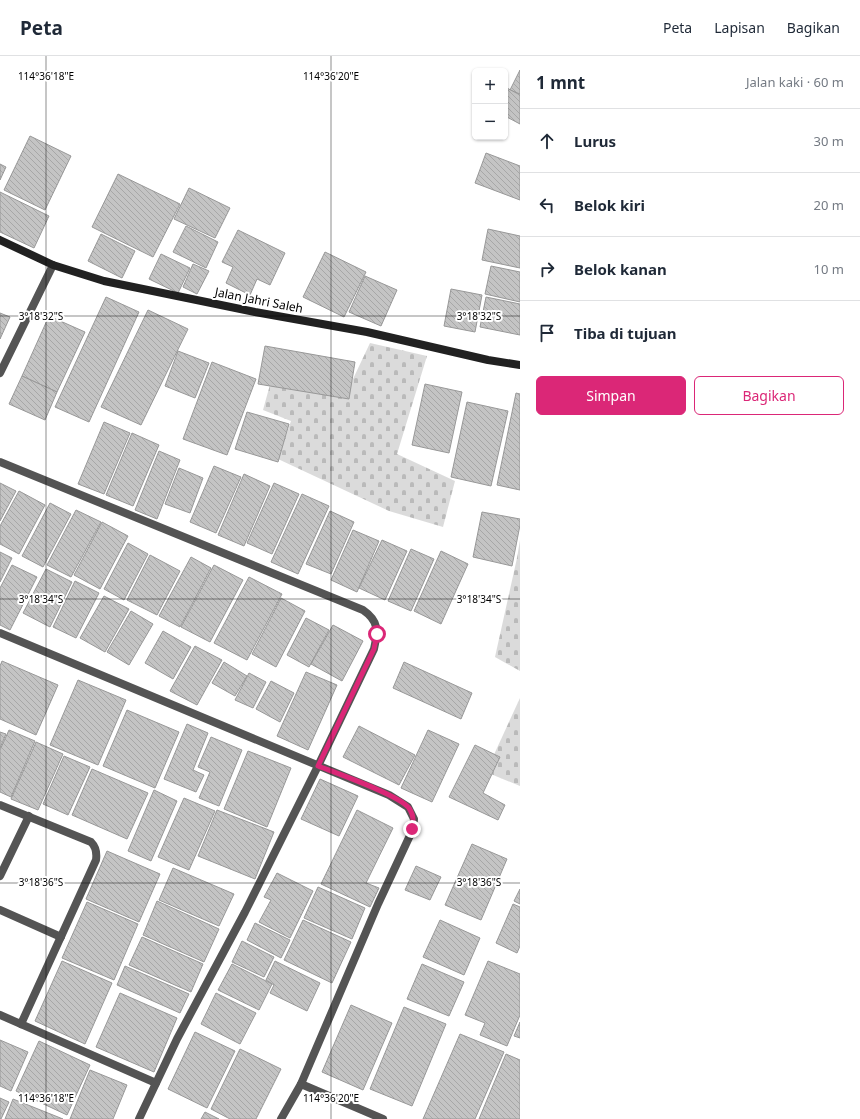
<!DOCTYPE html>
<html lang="id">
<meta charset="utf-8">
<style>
body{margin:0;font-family:"Noto Sans",sans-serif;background:#f6f6f7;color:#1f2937}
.controls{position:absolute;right:12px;top:12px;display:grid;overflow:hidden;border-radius:6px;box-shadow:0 1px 3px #0004}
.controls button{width:36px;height:36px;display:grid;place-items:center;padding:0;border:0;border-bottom:1px solid #e0e1e3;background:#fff;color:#1f2937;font:20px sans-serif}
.stop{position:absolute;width:12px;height:12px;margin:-9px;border:3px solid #db2777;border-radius:50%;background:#fff}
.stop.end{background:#db2777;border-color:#fff;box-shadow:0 1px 4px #0008}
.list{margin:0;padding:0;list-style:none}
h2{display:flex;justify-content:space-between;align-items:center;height:52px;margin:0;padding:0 16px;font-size:17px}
h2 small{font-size:13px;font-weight:400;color:#747a83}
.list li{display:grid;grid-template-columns:26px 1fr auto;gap:12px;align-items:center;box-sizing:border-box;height:64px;padding:0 16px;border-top:1px solid #e0e1e3}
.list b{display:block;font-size:15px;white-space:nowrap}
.list em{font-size:13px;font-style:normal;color:#747a83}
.actions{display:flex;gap:8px;padding:12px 16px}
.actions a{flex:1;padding:9px 0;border:1px solid #db2777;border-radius:6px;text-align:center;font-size:14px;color:#db2777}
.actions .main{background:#db2777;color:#fff}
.icon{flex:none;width:22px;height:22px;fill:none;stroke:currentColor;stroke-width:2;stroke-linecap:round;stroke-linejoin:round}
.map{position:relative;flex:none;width:520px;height:1063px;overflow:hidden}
header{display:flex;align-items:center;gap:24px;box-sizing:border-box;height:56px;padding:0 20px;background:#fff;border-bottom:1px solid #e0e1e3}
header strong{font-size:19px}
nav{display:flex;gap:22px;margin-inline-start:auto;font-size:14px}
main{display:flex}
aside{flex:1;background:#fff}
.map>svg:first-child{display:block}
</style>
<header>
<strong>Peta</strong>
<nav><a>Peta</a><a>Lapisan</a><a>Bagikan</a></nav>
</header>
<main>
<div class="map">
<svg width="520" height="1063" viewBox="0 0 520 1063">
<defs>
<pattern id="cemetery-stones" width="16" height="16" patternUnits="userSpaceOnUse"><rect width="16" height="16" fill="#dbdbdb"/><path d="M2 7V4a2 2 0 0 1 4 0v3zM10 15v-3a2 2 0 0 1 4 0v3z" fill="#bababa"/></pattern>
<pattern id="building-back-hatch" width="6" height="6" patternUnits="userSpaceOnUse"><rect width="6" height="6" fill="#c4c4c4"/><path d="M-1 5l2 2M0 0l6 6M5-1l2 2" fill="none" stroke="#a7a7a7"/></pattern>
</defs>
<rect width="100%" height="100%" fill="#fff"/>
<g fill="url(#cemetery-stones)">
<path d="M370,287L427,300L397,398L455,425L443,471L389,455L278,403L291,365L263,354L271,325L344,342Z"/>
<path d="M520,484V615L495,601L517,502Z"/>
<path d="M520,642V730L486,716Z"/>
</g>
<g fill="url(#building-back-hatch)" stroke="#989898">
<path d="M520,14V38L510,34Z"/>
<path d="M505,31L520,39V68L505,60Z"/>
<path d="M30,80L71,100L45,154L4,134Z"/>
<path d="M486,97L520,110V144L475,127Z"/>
<path d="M0,108L6,111L0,124Z"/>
<path d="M118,118L180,148L153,201L92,171Z"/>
<path d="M189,132L230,152L215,182L174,163Z"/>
<path d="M0,136L49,160L34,192L0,176Z"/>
<path d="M186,170L218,186L206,212L173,196Z"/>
<path d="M488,173L520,180V212L482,204Z"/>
<path d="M238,174L285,197L270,229L257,223L250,239L226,227L233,211L222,206Z"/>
<path d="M101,178L135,195L122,222L88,205Z"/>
<path d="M325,196L366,216L344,261L303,241Z"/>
<path d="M161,198L190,212L178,237L149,223Z"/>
<path d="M193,208L209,215L197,238L183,231Z"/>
<path d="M491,210L520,216V246L485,238Z"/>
<path d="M365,220L397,234L381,270L349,256Z"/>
<path d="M451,233L482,239L475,276L444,270Z"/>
<path d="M106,241L139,256L89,366L55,351Z"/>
<path d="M486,241L520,248V279L480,271Z"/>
<path d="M148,254L188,273L141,369L101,351Z"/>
<path d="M0,257L10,261L0,283Z"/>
<path d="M49,260L85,276L57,336L22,320Z"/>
<path d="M265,290L355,306L349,343L258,328Z"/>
<path d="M178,295L209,307L195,342L165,330Z"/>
<path d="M212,306L256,323L227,399L183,383Z"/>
<path d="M22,320L57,336L45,364L9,348Z"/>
<path d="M425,328L462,336L449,397L412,389Z"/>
<path d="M516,337L520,338V434L497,429Z"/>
<path d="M467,346L508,355L491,430L451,421Z"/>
<path d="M247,356L289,368L278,406L235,393Z"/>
<path d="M104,366L130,377L104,438L78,428Z"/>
<path d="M132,377L159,389L133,450L106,439Z"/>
<path d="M159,395L180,404L157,463L135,454Z"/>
<path d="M214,410L241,421L216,477L190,466Z"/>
<path d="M179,412L203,422L190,457L165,448Z"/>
<path d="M244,418L270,430L244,490L218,479Z"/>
<path d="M0,427L16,435L0,465Z"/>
<path d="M274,427L299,438L272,498L247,487Z"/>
<path d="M19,435L45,449L19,498L0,488V470Z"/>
<path d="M302,438L329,450L298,518L271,506Z"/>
<path d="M50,447L71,458L43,511L22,500Z"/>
<path d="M76,454L101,466L71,521L47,509Z"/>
<path d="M330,455L354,466L331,518L306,508Z"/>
<path d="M482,456L520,463V469L512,510L473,501Z"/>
<path d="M102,466L128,480L100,533L74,519Z"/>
<path d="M353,474L379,485L357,536L331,524Z"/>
<path d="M382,484L407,495L385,544L359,532Z"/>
<path d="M128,487L148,498L124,544L104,533Z"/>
<path d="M411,493L434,503L411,555L388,545Z"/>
<path d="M441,495L468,508L441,568L414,555Z"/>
<path d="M0,496L12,502L0,526Z"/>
<path d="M150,499L180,515L157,559L127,544Z"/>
<path d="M191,501L211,512L180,571L159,560Z"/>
<path d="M12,509L37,521L10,574L0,569V532Z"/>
<path d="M214,509L243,524L210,586L181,571Z"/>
<path d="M46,513L72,526L50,571L23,557Z"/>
<path d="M249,521L282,538L247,604L214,587Z"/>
<path d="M75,525L99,537L76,582L53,571Z"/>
<path d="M104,540L129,553L105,596L80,582Z"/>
<path d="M281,542L305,555L276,611L252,598Z"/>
<path d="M131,555L153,568L129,609L107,596Z"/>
<path d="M306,562L329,574L309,611L287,599Z"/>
<path d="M333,569L363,585L342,625L311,608Z"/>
<path d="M163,575L191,591L173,623L145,607Z"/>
<path d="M195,590L222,604L197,649L170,635Z"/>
<path d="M2,605L58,629L36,679L0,663V610Z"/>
<path d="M224,606L247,620L235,640L212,627Z"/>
<path d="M404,606L472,637L461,663L393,632Z"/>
<path d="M306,616L337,629L308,694L277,680Z"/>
<path d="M249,617L266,626L253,652L235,644Z"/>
<path d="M78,624L126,644L98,709L50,689Z"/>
<path d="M271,625L294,637L280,666L256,653Z"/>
<path d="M127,654L179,676L155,732L103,710Z"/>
<path d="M187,668L208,677L193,714L204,719L196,736L164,723Z"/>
<path d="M359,670L415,699L399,729L343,701Z"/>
<path d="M9,674L35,685L11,741L0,736V694Z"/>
<path d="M428,674L459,688L432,746L401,732Z"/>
<path d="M0,676L6,678L0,692Z"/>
<path d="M211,681L242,694L219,750L199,742L210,716L198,711Z"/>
<path d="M36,686L63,698L38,754L11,743Z"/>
<path d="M475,689L500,701L483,737L505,749L498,764L449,741Z"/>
<path d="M248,695L291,712L267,771L224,753Z"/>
<path d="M64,700L90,711L68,759L43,748Z"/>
<path d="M92,713L148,737L127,783L72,759Z"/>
<path d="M320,723L358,740L339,780L301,763Z"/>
<path d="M154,734L177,745L151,805L128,795Z"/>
<path d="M184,742L215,755L189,814L158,801Z"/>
<path d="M217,754L274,776L255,823L198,800Z"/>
<path d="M357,754L393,772L366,827L379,832L370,851L321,828Z"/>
<path d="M472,788L507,803L481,864L445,849Z"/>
<path d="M107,795L160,818L139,866L86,843Z"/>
<path d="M416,810L441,821L430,844L405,834Z"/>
<path d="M173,812L234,838L219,870L159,844Z"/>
<path d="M277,817L313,835L290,882L259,866L271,844L264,841Z"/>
<path d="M318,831L365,852L352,883L304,862Z"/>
<path d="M520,833V848L514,845Z"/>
<path d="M157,845L219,873L204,906L143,879Z"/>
<path d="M87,846L138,868L114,924L62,902Z"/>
<path d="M513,848L520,851V890L517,897L496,887Z"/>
<path d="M303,864L351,886L332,927L284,904Z"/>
<path d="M440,864L480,882L464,919L423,901Z"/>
<path d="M255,867L290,884L281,902L247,884Z"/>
<path d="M142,881L203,908L191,936L129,909Z"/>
<path d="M242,885L274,901L264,921L232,906Z"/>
<path d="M62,905L112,927L85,988L35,965Z"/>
<path d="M275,905L320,927L307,955L270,937L274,929L266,924Z"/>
<path d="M488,905L520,918V959L507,990L480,979L485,967L465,959Z"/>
<path d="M232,908L272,928L259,954L218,934Z"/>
<path d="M422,908L464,926L449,960L407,943Z"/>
<path d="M125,910L189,938L180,957L117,929Z"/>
<path d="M120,937L177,962L154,1016L96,991Z"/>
<path d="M216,937L256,957L240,988L201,968Z"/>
<path d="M351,949L392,967L363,1034L322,1016Z"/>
<path d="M404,951L446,968L412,1050L370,1033Z"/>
<path d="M520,966V982L514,980Z"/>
<path d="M195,976L235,995L207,1052L168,1033Z"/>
<path d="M460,978L504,996L475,1063H423Z"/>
<path d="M0,984L28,996L11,1035L0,1030Z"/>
<path d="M39,985L90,1009L67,1059L16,1035Z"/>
<path d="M240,993L281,1013L256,1063H230L211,1053Z"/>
<path d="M506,998L520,1004V1063H479Z"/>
<path d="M90,1014L127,1029L113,1063H70Z"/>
<path d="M0,1042L9,1046L1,1063H0Z"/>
<path d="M13,1043L63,1063H5Z"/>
<path d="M205,1056L219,1063H201Z"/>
</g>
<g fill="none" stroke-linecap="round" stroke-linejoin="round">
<g stroke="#545454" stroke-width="8">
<path d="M0,317L53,209"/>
<path d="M0,406L363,554C379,565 378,575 374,593L318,710L245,856L177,983L139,1063"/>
<path d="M0,577L389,739L408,751L414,763L413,773L378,848L301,1028L281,1063"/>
<path d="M0,749L91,786C96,791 97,797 96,804L21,968"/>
<path d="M0,820L29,760"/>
<path d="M0,854L61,881"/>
<path d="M0,959L156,1027"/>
<path d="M301,1028L383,1063"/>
</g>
<path stroke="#212121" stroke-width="8" d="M0,184L53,209L104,225L255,256L367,276L488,304L520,309"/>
</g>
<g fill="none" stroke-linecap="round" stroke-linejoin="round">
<path stroke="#db2777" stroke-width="5" d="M377,578L374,593L318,710C336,717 399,739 409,752C413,758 414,766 412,773"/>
</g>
<path fill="none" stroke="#000" stroke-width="1" stroke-opacity="0.45" d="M46,0V1063M331,0V1063M0,260H520M0,543H520M0,827H520"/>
<g text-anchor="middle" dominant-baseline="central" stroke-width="4" stroke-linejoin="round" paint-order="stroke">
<g font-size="12" fill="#000" stroke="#fff">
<text transform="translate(259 244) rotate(11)">Jalan Jahri Saleh</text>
</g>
</g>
<g font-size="10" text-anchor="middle" fill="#000" stroke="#fff" stroke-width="4" stroke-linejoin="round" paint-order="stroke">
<text x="46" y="24">114°36'18"E</text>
<text x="331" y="24">114°36'20"E</text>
<text x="41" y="264">3°18'32"S</text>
<text x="479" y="264">3°18'32"S</text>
<text x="41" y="547">3°18'34"S</text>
<text x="479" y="547">3°18'34"S</text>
<text x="41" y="830">3°18'36"S</text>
<text x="479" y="830">3°18'36"S</text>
<text x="46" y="1046">114°36'18"E</text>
<text x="331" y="1046">114°36'20"E</text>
</g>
</svg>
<div class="controls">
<button>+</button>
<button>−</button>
</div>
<div class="stop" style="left:377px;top:578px"></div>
<div class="stop end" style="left:412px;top:773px"></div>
</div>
<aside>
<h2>1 mnt<small>Jalan kaki · 60 m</small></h2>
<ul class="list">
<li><svg class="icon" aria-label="ahead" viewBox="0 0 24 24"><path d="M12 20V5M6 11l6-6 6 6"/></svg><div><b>Lurus</b></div><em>30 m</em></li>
<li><svg class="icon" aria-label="left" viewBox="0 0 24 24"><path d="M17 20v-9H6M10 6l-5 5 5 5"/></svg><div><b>Belok kiri</b></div><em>20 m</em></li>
<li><svg class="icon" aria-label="right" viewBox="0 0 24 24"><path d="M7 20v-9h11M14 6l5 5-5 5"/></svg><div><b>Belok kanan</b></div><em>10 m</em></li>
<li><svg class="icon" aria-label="arrive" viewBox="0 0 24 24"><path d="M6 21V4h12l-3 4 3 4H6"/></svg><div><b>Tiba di tujuan</b></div></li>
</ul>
<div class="actions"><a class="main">Simpan</a><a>Bagikan</a></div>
</aside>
</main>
